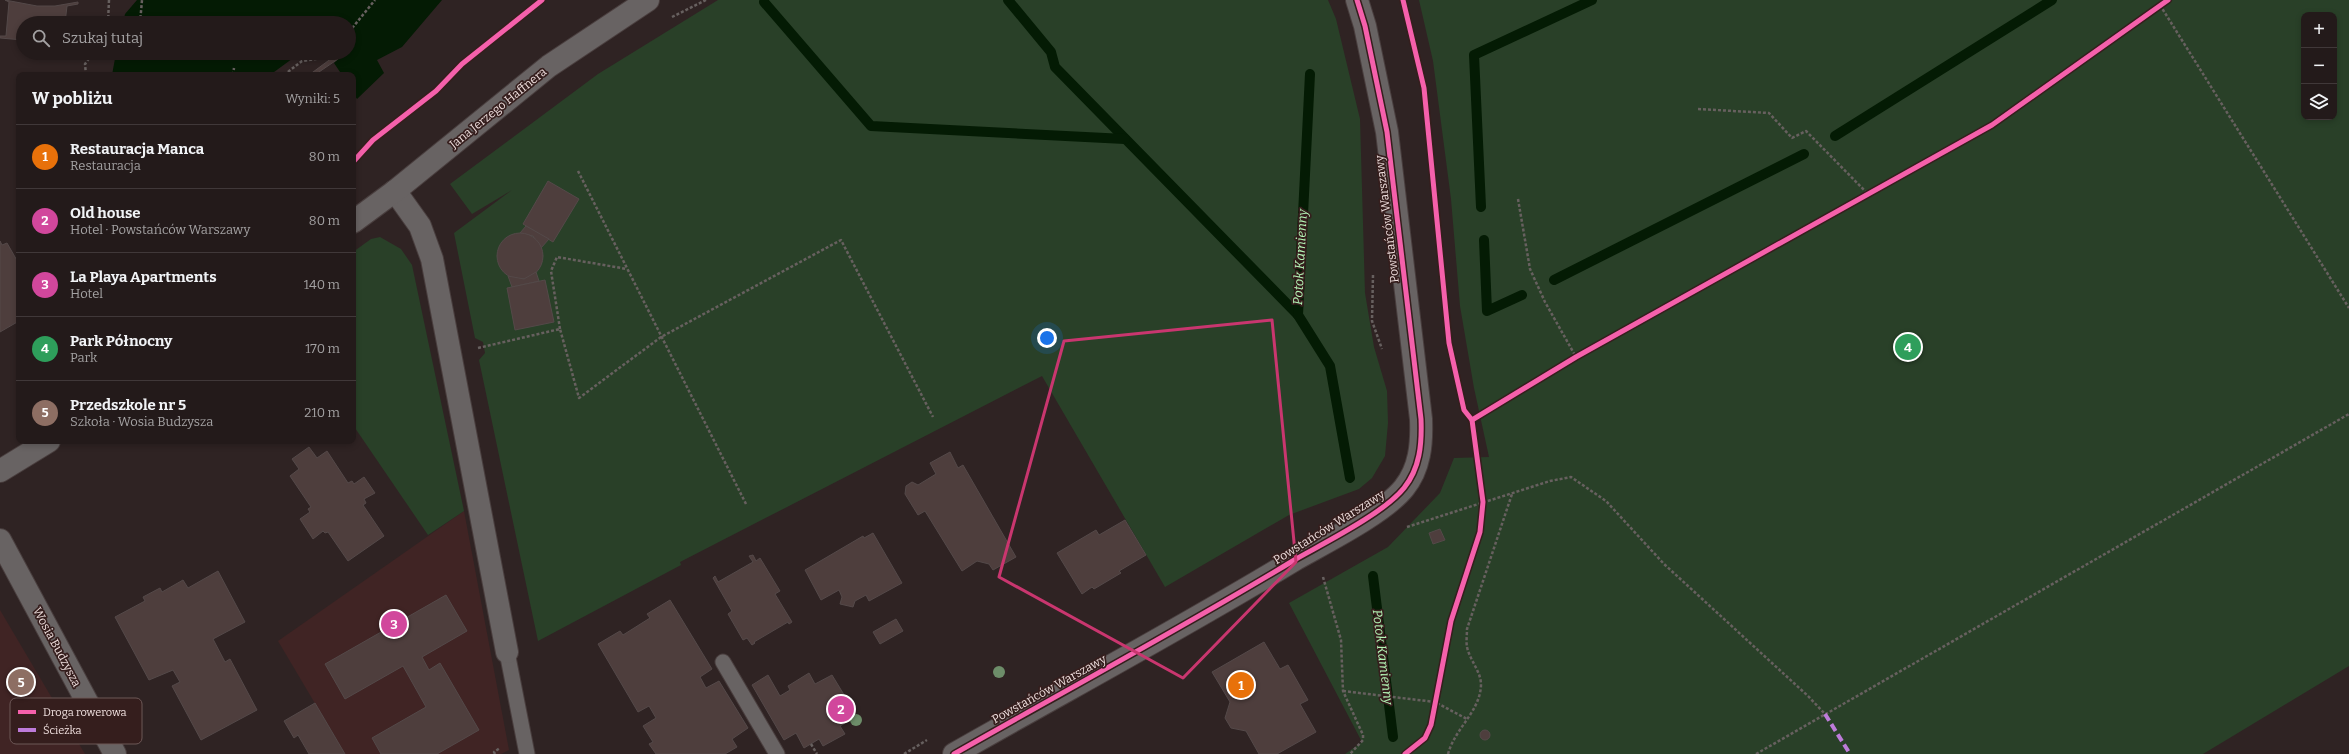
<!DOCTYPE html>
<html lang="pl">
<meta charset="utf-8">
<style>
body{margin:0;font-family:Bitter,serif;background:#2f2727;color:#f1f3f6}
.controls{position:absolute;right:12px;top:12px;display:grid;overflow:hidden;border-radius:8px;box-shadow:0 2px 6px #0003}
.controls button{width:36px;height:36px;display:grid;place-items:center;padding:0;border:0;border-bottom:1px solid #403839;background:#231a1a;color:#f1f3f6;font:20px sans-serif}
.you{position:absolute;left:1047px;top:338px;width:14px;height:14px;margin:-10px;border:3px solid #fff;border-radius:50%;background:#1a73e8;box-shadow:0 0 0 6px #1a73e833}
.badge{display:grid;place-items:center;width:26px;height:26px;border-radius:50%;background:#ea580c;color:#fff;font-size:13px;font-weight:700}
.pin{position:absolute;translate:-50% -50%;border:2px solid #fff;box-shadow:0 1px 4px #0006}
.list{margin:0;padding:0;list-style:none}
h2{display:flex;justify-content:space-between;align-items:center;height:52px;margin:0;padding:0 16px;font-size:17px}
h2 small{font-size:13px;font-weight:400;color:#a3a1a2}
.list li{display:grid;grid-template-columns:26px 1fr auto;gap:12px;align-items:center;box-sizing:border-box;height:64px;padding:0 16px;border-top:1px solid #403839}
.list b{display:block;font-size:15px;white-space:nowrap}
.list p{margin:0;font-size:13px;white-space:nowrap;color:#a3a1a2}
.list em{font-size:13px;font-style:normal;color:#a3a1a2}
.icon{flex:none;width:22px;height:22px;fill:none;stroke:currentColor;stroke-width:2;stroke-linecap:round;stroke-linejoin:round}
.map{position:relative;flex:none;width:2349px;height:754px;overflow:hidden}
.search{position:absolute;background:#231a1a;box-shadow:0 2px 6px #0003;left:16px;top:16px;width:340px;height:44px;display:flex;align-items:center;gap:10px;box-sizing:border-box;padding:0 14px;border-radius:22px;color:#a3a1a2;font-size:15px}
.panel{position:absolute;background:#231a1a;box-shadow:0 2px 6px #0003;left:16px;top:72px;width:340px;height:372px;border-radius:8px}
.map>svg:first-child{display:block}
</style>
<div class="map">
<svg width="2349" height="754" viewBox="0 0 2349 754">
<rect width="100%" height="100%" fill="#2f2323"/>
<g fill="#402424">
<path d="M464,511L509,750L501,754H345L278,641Z"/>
<path d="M0,610L85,754H0Z"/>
</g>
<g fill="#294028" fill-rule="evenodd">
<path d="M718,0H1328L1336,19L1360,119L1365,293L1374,347L1387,391L1388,423L1385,456L1372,478L1359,489L1289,515L1165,587L1042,376L680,562L681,565L538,641L479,360L485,353L483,342L475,338L454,233L512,190L472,214L450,184L598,74Z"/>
<path d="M1419,0H2349V666L2203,754H1345L1362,742L1289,603L1388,547L1440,493L1454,458L1489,457L1474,388L1460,306L1451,199L1433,61ZM2304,15H2334V117H2304Z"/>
<path d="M380,237L401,249L412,265L464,511L428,535L353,425V252L371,239Z"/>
</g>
<g fill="#041b04">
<path d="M137,0H442L402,47L377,60L384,73L357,99L353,93V75H342L334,63L339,58L336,53L330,58L327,53H349V23H123L125,14Z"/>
<path d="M116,53H300L270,75H112Z"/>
</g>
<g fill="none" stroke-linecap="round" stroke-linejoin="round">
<g stroke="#041b04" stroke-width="10">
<path d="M1008,0L1051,52L1055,67L1298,315"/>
<path d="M764,2L871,126L1125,139"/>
<path d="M1310,74L1298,315L1330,366L1350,478"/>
<path d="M1835,136L2052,0"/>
<path d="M1481,207L1474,55L1592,0"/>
<path d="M1484,240L1487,311L1522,295"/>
<path d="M1554,280L1804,154"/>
<path d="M1373,576L1393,737"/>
</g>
</g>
<g fill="#4e3e3d" stroke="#544949">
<path d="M5,0L37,6H55L78,2V4L67,6L65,23H23V40L0,38V36H6L9,2Z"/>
<path d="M336,55L338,59L319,72L322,75H309Z"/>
<path d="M548,181L579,199L553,242L523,224Z"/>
<path d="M526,226L549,239L541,248L533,236L520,233Z"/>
<circle cx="520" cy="256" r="23"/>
<path d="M0,241L2,245L7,243L19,264V321L0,332Z"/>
<path d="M536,272L539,281L512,287L508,276L524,279Z"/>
<path d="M545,280L554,322L515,330L507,288Z"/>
<path d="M309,447L317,458L327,451L348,483L352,481L354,484L364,477L375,493L364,499L366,503L363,505L384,536L348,561L328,532L325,533L323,531L313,539L300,519L310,512L308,509L311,507L290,476L299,469L292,459Z"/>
<path d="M950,452L958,468L963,465L1016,557L993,570L989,564L977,561L962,571L925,511L918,515L905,494L906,486L912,482L918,485L936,474L930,463Z"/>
<path d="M1125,520L1146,555L1119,571L1121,573L1094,589L1092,587L1082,594L1057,553L1096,530L1099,535Z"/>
<path d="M1440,529L1445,540L1433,544L1429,533Z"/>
<path d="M873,533L902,583L869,601L866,595L855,601L853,607L840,604L842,597L839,590L821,600L805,570L863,536L864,538Z"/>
<path d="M753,555L756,561L760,558L780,591L775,594L792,622L789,624L788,622L754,642L755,643L752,645L747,638L743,640L728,614L732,611L713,578L715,576L718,582L753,562L749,556Z"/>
<path d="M218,571L245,622L213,639L225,662L230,659L257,710L201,740L172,686L180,682L173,670L149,680L115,617L145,601L143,597L160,588L162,592L183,580L188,588Z"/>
<path d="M446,595L467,631L422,657L429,670L440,663L479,730L437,754H381L372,738L426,707L403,666L345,699L325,664Z"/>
<path d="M670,600L712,669L700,677L706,688L719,681L748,728L732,739L737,747L725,754H656L649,744L653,742L643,726L656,718L649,706L638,712L598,644L620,631L623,635L650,618L647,614Z"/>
<path d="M896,619L903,631L880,644L873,632Z"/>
<path d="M1264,642L1280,669L1288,665L1308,700L1300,704L1316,732L1277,754H1259L1246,731L1231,728L1225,718L1230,702L1212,672Z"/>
<path d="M809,673L815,684L832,675L857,716L840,726L845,734L823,746L819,739L804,748L796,733L784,740L752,685L768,675L780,696L790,690L788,686Z"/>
<path d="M315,703L345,754H309L298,735L294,738L284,721Z"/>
<circle cx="1485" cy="735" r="5"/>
</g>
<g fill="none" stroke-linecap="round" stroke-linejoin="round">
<defs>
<g id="service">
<path d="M507,652L527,754"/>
<path d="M723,662L777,754"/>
</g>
<g id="minor">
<path d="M395,191L420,226L432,259L507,652"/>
<path d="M0,540L115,754"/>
</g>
<g id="tertiary">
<path d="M353,222L395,191L549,66L648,0"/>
<path d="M0,471L49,441"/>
<path d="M954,754C1068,689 1184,627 1296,559C1326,542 1384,513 1404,488C1420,468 1422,444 1421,419L1387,132L1365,26L1357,0"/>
</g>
</defs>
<use href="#service" stroke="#493e3e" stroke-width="17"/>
<use href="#minor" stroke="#493e3e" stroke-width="24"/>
<use href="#tertiary" stroke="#493e3e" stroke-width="24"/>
<g stroke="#67605f" stroke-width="2.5" stroke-dasharray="3 2" stroke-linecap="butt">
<path d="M1403,0L1424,88L1449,343L1464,410L1472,420L1483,502"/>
<path d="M2160,5L2349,308"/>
<path d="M672,17L706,0"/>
<path d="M108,23L109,0"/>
<path d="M140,23L142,0"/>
<path d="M349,32L375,0"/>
<path d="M86,75L85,64L93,53"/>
<path d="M233,75L234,68"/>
<path d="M284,75L302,61L322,58L328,53"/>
<path d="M1698,109L1769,113L1792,138L1806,131L1868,194"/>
<path d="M578,171L746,504"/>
<path d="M1518,199L1530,269L1545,302L1576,357"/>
<path d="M1373,275L1372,321L1382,349"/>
<path d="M560,329L551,271L557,257L627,269"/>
<path d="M478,348L560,329L579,398L661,337L841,240L933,417"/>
<path d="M1407,527L1550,481L1571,477L1606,501L1664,564L1808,696L1825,714"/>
<path d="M1323,577L1341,640L1343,691L1363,735V740L1350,754"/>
<path d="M1343,691L1435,702L1467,719"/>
<path d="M811,744L817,754"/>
<path d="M495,754L494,752L500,748"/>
<path d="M904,754L927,740"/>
<path d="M1448,754C1455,728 1480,712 1481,685C1481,671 1470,661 1467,647C1466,642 1467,635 1467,629L1512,494"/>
<path d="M1756,754L2349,414"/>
</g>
<use href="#service" stroke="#686363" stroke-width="15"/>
<use href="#minor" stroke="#686363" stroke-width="22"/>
<use href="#tertiary" stroke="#686363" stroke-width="22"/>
<path stroke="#bd7bd9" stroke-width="4" stroke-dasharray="8 4" stroke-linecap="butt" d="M1825,714L1850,754"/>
<defs>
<g id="cycleway">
<path d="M1403,0L1424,88L1449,343L1464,410L1472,420L1483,502L1480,532L1451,621L1431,725L1425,738L1405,754"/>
<path d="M353,162L373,140L436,91L462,64L542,0"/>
<path d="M1472,420L1576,357L1992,125L2168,0"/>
<path d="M954,754C1068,689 1184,627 1296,559C1326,542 1384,513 1404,488C1420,468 1422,444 1421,419L1387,132L1365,26L1357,0"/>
</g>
</defs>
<use href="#cycleway" stroke="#351e1d" stroke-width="8"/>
<use href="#cycleway" stroke="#f560ab" stroke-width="5"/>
</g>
<g fill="#6d8d69">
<circle cx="999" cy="672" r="6"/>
<circle cx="856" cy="720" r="6"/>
</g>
<path fill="none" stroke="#c9366f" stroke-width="3" stroke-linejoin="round" d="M1272,320L1296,562L1183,678L999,577L1064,341Z"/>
<g text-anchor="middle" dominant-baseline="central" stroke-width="3.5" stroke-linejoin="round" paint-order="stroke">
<g font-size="12" fill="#efdfde" stroke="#351e1d">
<text transform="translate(498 108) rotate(-39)">Jana Jerzego Haffnera</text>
<text transform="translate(1387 219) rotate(-97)">Powstańców Warszawy</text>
<text transform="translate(1329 527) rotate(-32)">Powstańców Warszawy</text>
<text transform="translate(57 647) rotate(62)">Wosia Budzysza</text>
<text transform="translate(1049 689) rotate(-29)">Powstańców Warszawy</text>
</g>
<g font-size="13" font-style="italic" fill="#b5f8b7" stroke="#351e1d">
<text transform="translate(1300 257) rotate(-87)">Potok Kamienny</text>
<text transform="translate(1383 657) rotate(83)">Potok Kamienny</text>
</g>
</g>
<rect x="10" y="698" width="132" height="46" rx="6" fill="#351e1d" stroke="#6d5857" stroke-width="1"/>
<rect x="18" y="710" width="18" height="4" fill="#f560ab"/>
<rect x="18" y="728" width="18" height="4" fill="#bd7bd9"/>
<g font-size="11" fill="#efdfde">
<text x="43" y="716">Droga rowerowa</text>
<text x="43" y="734">Ścieżka</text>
</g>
</svg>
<div class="controls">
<button>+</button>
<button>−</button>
<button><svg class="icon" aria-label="layers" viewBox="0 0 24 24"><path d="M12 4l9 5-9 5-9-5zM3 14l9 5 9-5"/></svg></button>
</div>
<div class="you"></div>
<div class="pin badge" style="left:1241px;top:685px;background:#e8710a">1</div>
<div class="pin badge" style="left:841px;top:709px;background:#d1479c">2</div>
<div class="pin badge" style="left:394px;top:624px;background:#d1479c">3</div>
<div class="pin badge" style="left:1908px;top:347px;background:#2e9e5b">4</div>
<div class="pin badge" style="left:21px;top:682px;background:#8d6e63">5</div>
<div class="search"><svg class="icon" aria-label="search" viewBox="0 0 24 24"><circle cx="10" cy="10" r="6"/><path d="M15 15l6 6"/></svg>Szukaj tutaj</div>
<section class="panel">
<h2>W pobliżu<small>Wyniki: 5</small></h2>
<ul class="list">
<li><span class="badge" style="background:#e8710a">1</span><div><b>Restauracja Manca</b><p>Restauracja</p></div><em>80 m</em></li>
<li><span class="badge" style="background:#d1479c">2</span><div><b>Old house</b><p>Hotel · Powstańców Warszawy</p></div><em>80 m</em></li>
<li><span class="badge" style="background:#d1479c">3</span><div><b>La Playa Apartments</b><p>Hotel</p></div><em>140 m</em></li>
<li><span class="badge" style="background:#2e9e5b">4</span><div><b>Park Północny</b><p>Park</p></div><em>170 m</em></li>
<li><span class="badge" style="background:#8d6e63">5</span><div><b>Przedszkole nr 5</b><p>Szkoła · Wosia Budzysza</p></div><em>210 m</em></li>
</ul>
</section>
</div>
